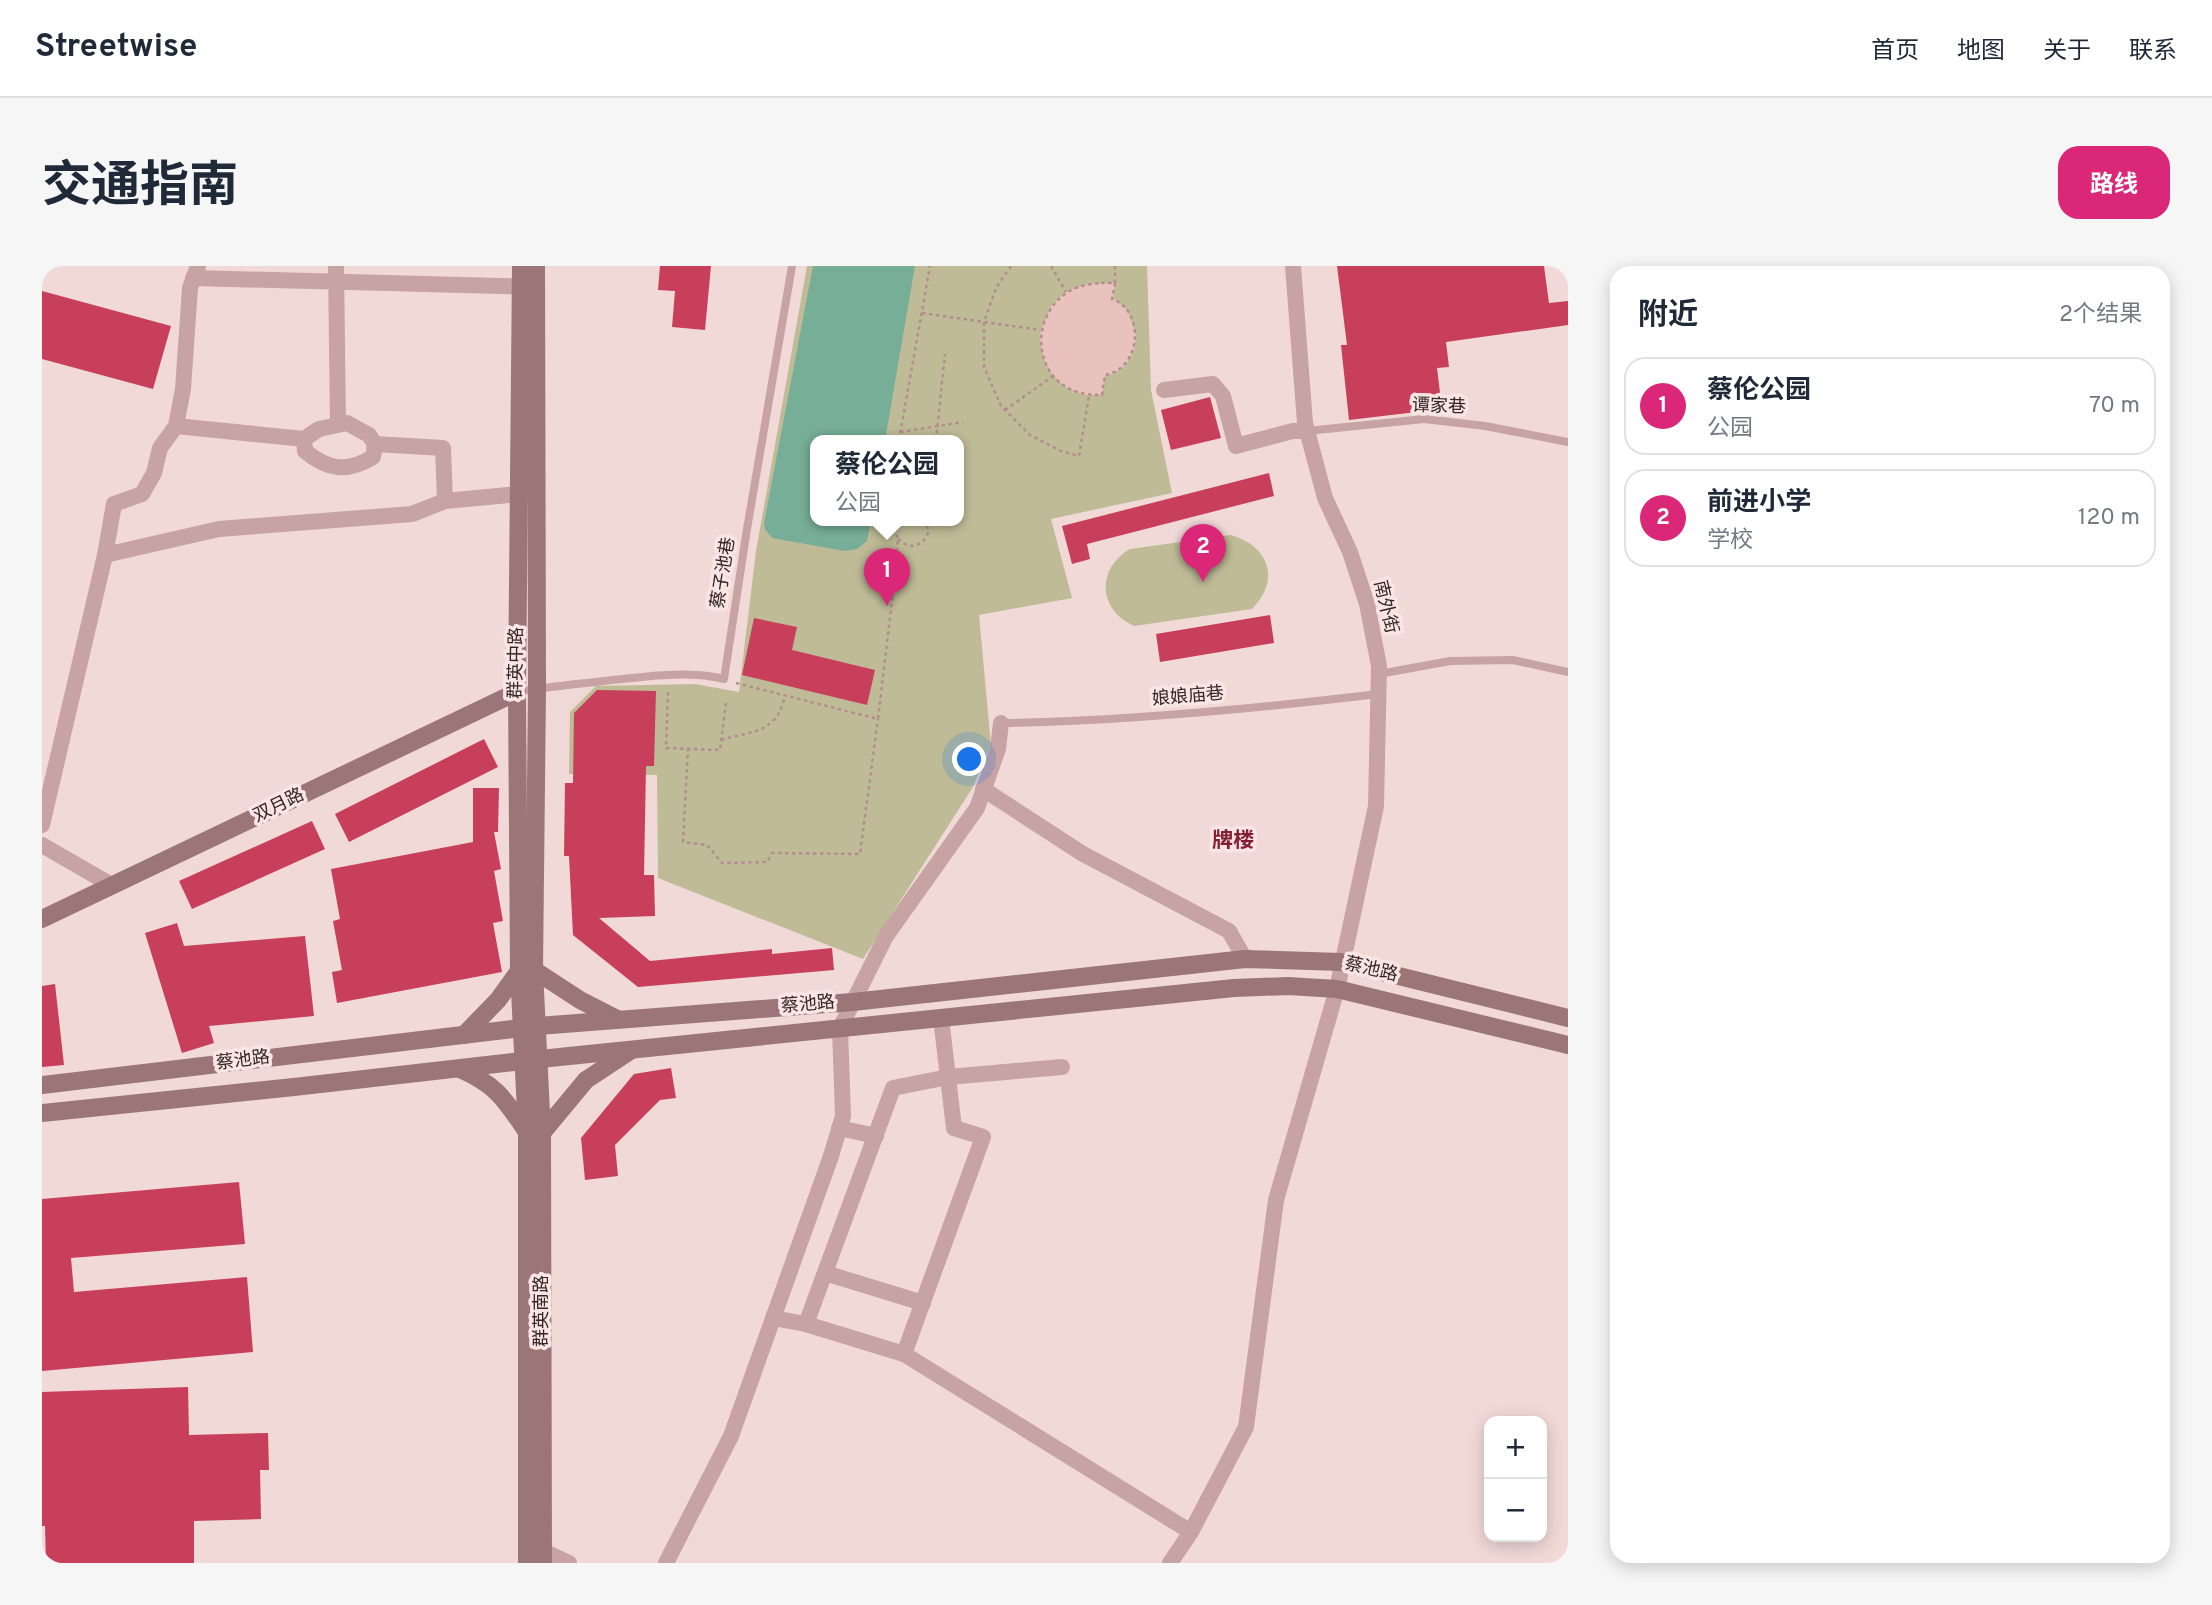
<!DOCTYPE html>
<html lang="zh">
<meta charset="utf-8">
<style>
body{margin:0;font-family:Overpass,"Noto Sans SC",sans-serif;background:#f6f6f7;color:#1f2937}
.controls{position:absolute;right:21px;bottom:21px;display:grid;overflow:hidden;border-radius:14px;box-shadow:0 4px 18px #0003}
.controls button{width:63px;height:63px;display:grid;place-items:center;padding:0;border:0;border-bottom:2px solid #e0e1e3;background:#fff;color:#1f2937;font:35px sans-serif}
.you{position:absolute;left:928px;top:494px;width:24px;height:24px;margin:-18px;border:5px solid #fff;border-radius:50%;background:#1a73e8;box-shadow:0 0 0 10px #1a73e833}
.badge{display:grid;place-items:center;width:46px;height:46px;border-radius:50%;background:#db2777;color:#fff;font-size:23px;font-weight:700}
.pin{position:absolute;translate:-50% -58px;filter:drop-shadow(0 2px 4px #0008)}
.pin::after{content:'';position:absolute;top:37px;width:24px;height:21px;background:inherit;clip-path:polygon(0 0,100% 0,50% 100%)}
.popup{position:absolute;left:768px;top:169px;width:154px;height:91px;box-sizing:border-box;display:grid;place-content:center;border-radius:14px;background:#fff;filter:drop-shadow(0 2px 5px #0005);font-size:23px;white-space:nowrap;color:#747a83}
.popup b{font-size:26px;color:#1f2937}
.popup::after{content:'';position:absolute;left:50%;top:100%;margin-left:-14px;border:14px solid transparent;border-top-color:#fff}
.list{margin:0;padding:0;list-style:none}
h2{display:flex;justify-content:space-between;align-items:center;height:91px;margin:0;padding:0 28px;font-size:30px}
h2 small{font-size:23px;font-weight:400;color:#747a83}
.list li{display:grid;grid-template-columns:46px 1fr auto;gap:21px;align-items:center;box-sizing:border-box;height:98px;margin:0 14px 14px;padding:0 14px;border:2px solid #e0e1e3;border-radius:21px}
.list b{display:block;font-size:26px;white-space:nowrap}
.list p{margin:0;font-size:23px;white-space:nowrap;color:#747a83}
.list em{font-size:23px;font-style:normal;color:#747a83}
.map{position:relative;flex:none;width:1526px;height:1297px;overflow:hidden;border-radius:21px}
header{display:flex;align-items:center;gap:42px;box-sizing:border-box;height:98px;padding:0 35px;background:#fff;border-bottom:2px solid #e0e1e3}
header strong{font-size:33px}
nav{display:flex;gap:38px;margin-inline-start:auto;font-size:24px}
.intro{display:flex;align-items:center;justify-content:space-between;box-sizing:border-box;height:168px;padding:0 42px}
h1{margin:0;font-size:49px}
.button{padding:18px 32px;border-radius:21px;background:#db2777;color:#fff;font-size:24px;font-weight:700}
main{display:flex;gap:42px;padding:0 42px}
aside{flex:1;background:#fff;border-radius:21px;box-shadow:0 4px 18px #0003}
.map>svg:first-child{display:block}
</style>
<header>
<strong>Streetwise</strong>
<nav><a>首页</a><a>地图</a><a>关于</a><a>联系</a></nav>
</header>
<div class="intro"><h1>交通指南</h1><a class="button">路线</a></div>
<main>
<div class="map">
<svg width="1526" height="1297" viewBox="0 0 1526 1297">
<rect width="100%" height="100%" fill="#f1d9d7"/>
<g fill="#bfbb97" fill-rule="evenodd">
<path d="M765,0H1105L1109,124L1130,227L1009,253L1030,332L937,349L949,479L931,521L821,693L616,612L615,509L527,508L528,446L554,420L653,418L697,426L714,285ZM773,174H917V254H773Z"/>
<path d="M1189,269C1227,280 1239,314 1210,343L1092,360C1057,345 1053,303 1088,283Z"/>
</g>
<path fill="#e9c2bd" d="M1059,17H1073L1071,33L1075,35L1086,45L1094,70L1092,84L1083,100L1071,108L1063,110L1060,129H1042L1025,122L1011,110L1002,93L998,75L999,64L1010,39L1024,26L1042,19Z"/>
<path fill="#76ae97" d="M771,0H873L843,174H773V254H829L825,275L815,283L803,285L730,272L723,263L722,257Z"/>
<g fill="#c73f5b">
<path d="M618,0H669L663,64L630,61L633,25L616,24Z"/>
<path d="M1295,0H1502L1507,37L1526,35V59L1404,76L1407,101L1395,102L1400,143L1307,154L1299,79H1305Z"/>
<path d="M0,25L129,60L111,123L0,93Z"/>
<path d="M1168,131L1179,172L1129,184L1119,144Z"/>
<path d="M1227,207L1232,230L1045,278L1048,293L1030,298L1020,260Z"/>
<path d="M1228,349L1232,377L1118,396L1114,368Z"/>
<path d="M712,352L755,361L750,384L833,404L825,439L700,409Z"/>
<path d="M555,424L614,425L612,500H604L602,609H612L613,650L557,652L608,695L730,683V688L790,682L792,704L596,721L531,669L527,590H522L523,517H531L532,447Z"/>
<path d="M442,473L456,501L307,576L293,548Z"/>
<path d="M431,522H457L456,566H452L459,603L452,605L461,655L451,657L460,706L295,737L290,706L300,704L291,655L298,653L289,603L431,576Z"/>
<path d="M270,555L283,583L150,643L137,615Z"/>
<path d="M135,657L142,680L263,670L272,750L167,760L172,777L140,787L103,667Z"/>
<path d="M13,718L22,799L0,801V720Z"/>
<path d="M629,802L634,832L618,834L573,879L576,910L543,914L539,872L592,808Z"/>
<path d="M197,916L203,978L29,992L32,1026L205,1011L211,1086L0,1105V933Z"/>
<path d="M146,1121L147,1169L226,1167L227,1204H218L219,1253L152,1255V1297H4L3,1260H0V1126Z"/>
</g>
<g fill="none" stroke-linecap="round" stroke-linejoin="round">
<g stroke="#b48d8e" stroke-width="2.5" stroke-dasharray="3.5 3.5" stroke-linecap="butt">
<path d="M969,0L954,22L942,56V101L959,140L988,169L1019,185L1037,190L1047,130"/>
<path d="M1009,0L1024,26"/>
<path d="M1059,17H1073L1070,33C1104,45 1099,103 1063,109L1060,129C1048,129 1039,128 1028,123C990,104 991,51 1023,28C1034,20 1047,18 1059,17Z"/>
<path d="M1073,17V0"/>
<path d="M880,47L998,64"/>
<path d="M963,144L1011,110"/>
<path d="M858,166L921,156"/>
<path d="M857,174L888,0"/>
<path d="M894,174L903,88"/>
<path d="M841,254L840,262L853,263"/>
<path d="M856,273C867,284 881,281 886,267L884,254"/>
<path d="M694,417L836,453L851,326L856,273L853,263L856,254"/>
<path d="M626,426L624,482L678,484L684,437"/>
<path d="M679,474C712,464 735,468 743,429"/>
<path d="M646,482L641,576L665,579L680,597L725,596L730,587L818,588L836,453"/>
</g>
<g stroke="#c8a3a3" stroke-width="8">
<path d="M1265,165L1382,153L1443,160L1526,176"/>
<path d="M1337,408L1408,395L1471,394L1526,406"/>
<path d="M475,426C503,421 533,418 562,415C601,411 643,404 682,413L705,263L750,0"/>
<path d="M959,457C1085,455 1211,443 1336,428"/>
</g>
<g stroke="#c8a3a3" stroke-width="16">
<path d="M294,0L296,158"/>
<path d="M151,12L492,21"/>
<path d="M1122,124L1171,118L1181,130L1194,180L1251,165H1265"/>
<path d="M134,160L262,173L277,163L305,157L327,169L333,178L331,191C305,207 286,204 263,185L262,173"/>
<path d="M333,178L401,182L403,235"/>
<path d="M63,289L177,263L370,248L403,235L488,227"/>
<path d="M941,523L1041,588L1187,665L1203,693"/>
<path d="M0,559L63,289L72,238L100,228L112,207L118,182L134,160L141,123L148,22L156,0"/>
<path d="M0,579L71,620"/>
<path d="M797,862L834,870"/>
<path d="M783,1007L881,1037"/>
<path d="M731,1052L764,1058L862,1088L1149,1266"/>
<path d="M764,1058L851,822L906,811L1020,801"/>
<path d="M862,1088L941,871L912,862L899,752"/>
<path d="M501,1285L527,1297"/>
<path d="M624,1297L689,1170L789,890L801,850L798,762L844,670L935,542L956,483L959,457"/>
<path d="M1128,1297L1149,1266L1204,1161L1234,934L1295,723L1334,540L1337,400L1325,338L1308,286L1283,232L1263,157L1251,0"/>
</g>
<g stroke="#9c7578" stroke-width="18">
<path d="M479,0L475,426L477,705L485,866V1297"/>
<path d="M494,0L495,422L492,704L500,867L501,1297"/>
<path d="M0,653L475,426"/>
<path d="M492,704L538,734L575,753"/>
<path d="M422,769L456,734L477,705"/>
<path d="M418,803C455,819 463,834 485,866"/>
<path d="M0,819L496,760L811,736L1203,693L1300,696L1526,752"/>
<path d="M0,847L252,821L498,793L1192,722L1246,720L1295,723L1526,779"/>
<path d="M500,867L544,814L588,785"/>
</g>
</g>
<g text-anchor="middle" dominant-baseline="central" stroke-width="7" stroke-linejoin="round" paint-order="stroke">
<g font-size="18" fill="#332527" stroke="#f9e5e3">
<text transform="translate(1397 141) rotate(2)">谭家巷</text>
<text transform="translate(682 307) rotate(-81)">蔡子池巷</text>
<text transform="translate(1343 341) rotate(77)">南外街</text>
<text transform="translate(475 397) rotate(-89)">群英中路</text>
<text transform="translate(1146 431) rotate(-5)">娘娘庙巷</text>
<text transform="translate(237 540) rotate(-26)">双月路</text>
<text transform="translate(1329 704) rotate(13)">蔡池路</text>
<text transform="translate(766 739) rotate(-5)">蔡池路</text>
<text transform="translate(201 795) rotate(-7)">蔡池路</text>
<text transform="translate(500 1045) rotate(-90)">群英南路</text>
</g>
<g font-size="21" font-weight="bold" fill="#831e33" stroke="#f9e5e3">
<text x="1191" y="575">牌楼</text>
</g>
</g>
</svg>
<div class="controls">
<button>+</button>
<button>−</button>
</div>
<div class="you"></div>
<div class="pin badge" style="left:845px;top:340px">1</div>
<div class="popup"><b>蔡伦公园</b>公园</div>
<div class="pin badge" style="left:1161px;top:316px">2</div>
</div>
<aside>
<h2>附近<small>2个结果</small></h2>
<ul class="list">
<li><span class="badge">1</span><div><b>蔡伦公园</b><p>公园</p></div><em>70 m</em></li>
<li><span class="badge">2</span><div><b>前进小学</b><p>学校</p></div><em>120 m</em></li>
</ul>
</aside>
</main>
